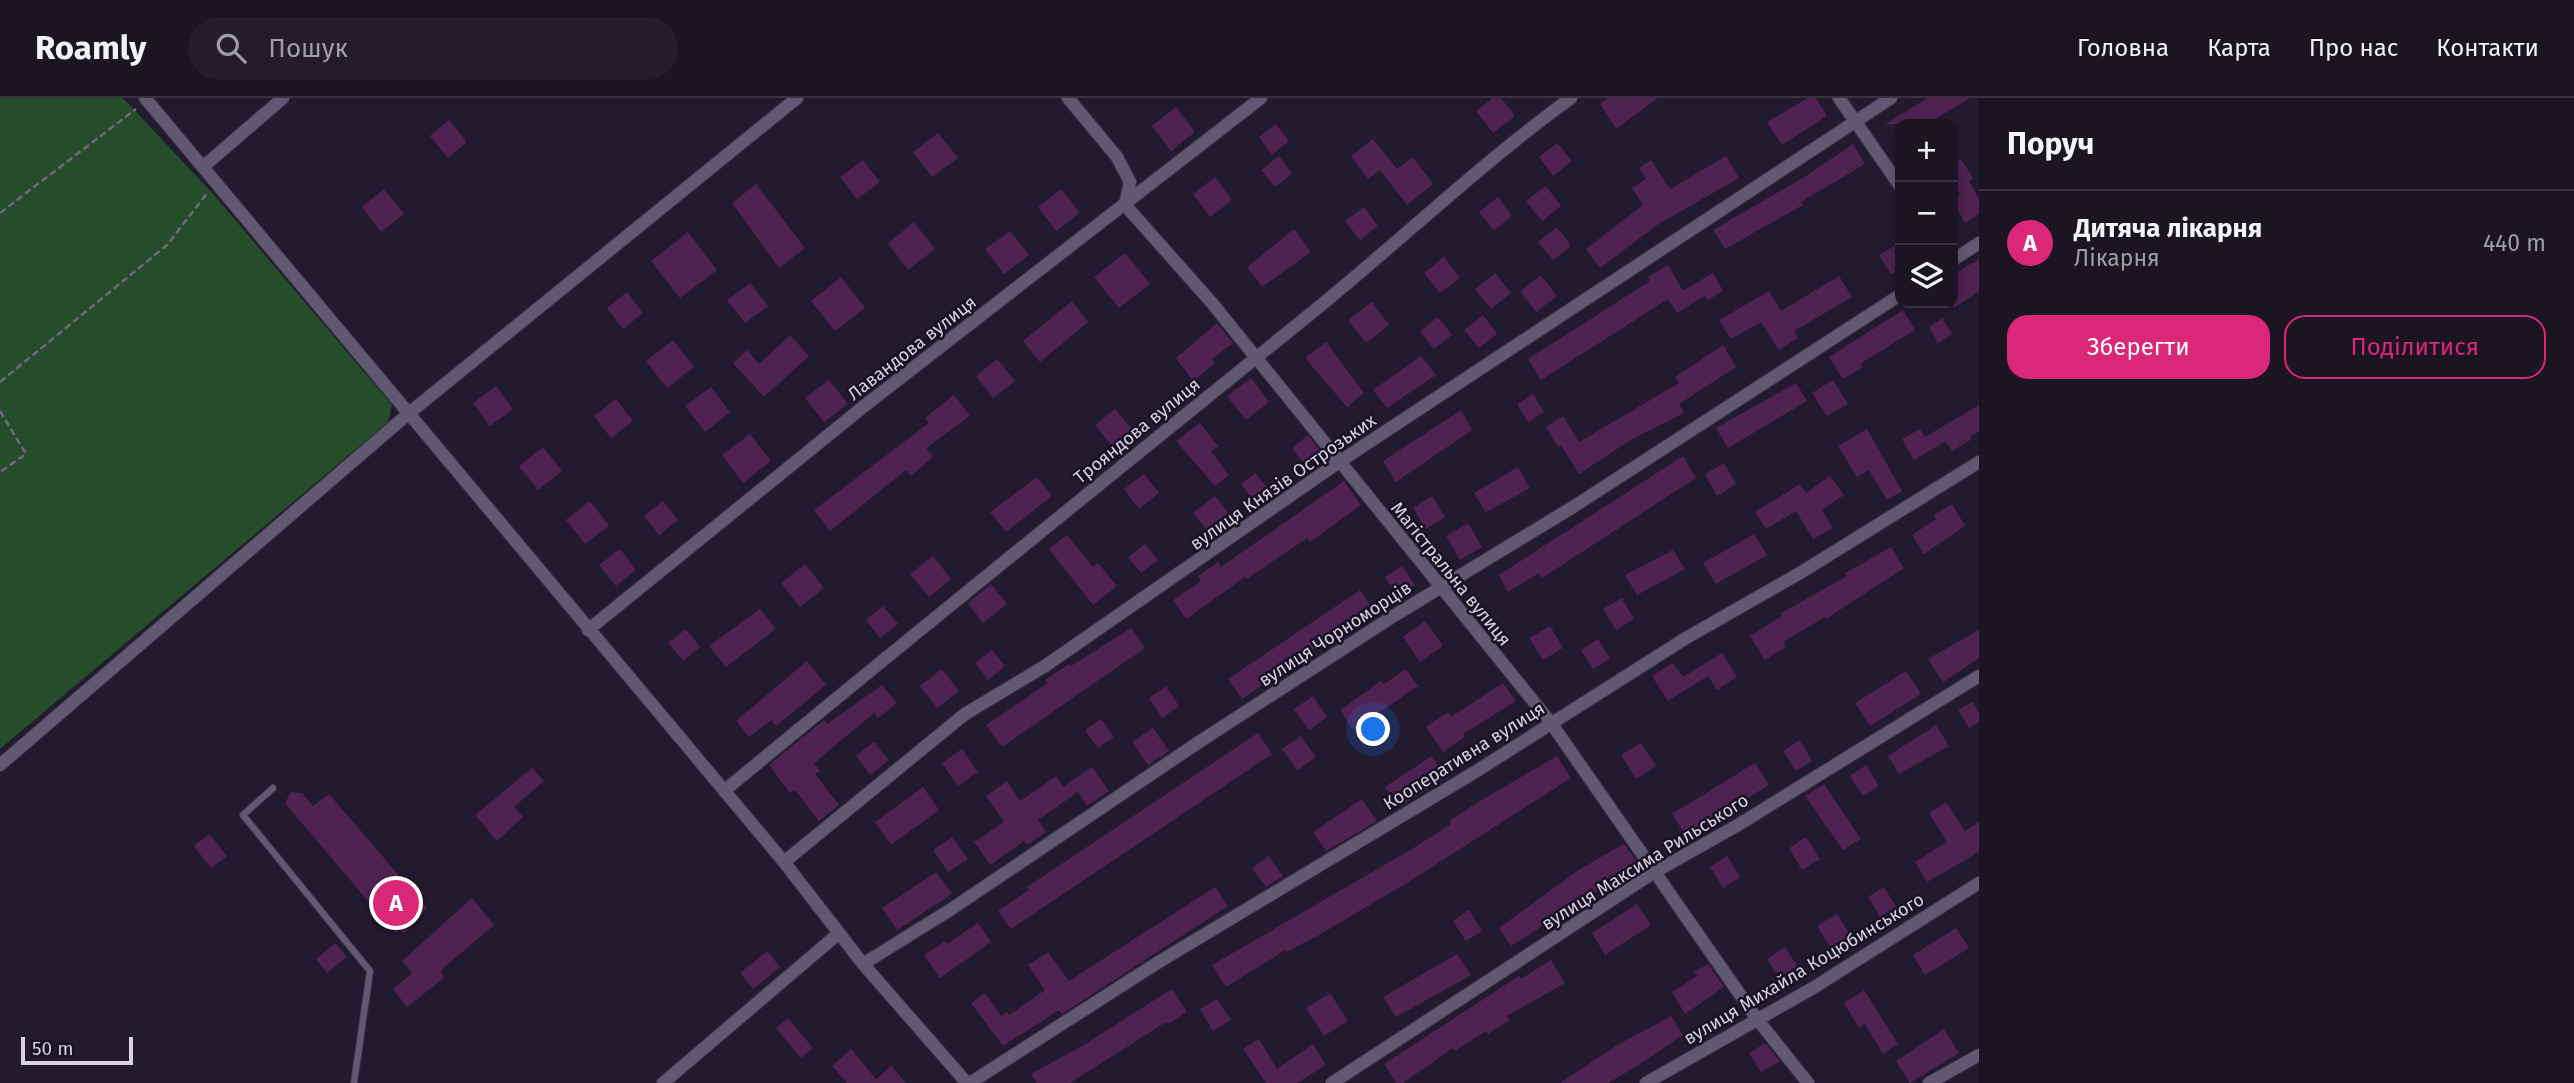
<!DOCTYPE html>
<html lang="uk">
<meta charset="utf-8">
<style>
body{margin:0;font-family:"Fira Sans",sans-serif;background:#231d2b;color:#f1f3f6}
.controls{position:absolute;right:21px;top:21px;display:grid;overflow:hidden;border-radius:14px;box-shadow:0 4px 10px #0003}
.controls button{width:63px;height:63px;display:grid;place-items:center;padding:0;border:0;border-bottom:2px solid #383341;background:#1a1423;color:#f1f3f6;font:35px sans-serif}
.scale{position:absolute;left:21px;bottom:18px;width:112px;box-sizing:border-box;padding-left:7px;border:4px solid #d7d3e0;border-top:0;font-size:19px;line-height:24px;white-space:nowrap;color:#d7d3e0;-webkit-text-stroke:5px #191225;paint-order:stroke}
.you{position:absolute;left:1374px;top:632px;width:24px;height:24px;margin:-18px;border:5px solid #fff;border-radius:50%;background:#1a73e8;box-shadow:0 0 0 10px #1a73e833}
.badge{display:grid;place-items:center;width:46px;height:46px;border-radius:50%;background:#db2777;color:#fff;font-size:23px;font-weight:700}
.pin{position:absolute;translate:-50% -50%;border:4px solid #fff;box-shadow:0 2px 7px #0006}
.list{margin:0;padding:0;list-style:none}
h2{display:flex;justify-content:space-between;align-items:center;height:91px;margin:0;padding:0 28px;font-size:30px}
h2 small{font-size:23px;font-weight:400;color:#9f9ea6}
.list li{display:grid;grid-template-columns:46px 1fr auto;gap:21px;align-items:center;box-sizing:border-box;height:105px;padding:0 28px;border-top:2px solid #383341}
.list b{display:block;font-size:26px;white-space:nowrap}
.list p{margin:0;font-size:23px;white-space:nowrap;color:#9f9ea6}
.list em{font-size:23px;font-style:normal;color:#9f9ea6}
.actions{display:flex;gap:14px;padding:21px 28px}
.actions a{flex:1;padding:16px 0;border:2px solid #db2777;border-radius:21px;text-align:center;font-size:24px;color:#db2777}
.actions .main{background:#db2777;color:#fff}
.icon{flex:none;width:38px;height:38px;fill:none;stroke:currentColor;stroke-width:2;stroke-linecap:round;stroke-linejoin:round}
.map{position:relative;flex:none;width:1979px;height:985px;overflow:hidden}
header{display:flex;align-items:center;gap:42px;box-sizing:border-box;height:98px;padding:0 35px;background:#1a1423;border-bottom:2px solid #383341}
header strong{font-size:33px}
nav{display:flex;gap:38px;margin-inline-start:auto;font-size:24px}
.search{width:490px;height:63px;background:#231d2b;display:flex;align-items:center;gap:18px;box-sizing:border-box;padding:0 24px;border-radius:38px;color:#9f9ea6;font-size:26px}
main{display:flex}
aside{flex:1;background:#1a1423}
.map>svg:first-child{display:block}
</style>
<header>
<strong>Roamly</strong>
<div class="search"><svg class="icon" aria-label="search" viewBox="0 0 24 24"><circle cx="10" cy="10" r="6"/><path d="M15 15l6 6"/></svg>Пошук</div>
<nav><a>Головна</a><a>Карта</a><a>Про нас</a><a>Контакти</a></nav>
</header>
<main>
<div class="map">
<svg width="1979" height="985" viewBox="0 0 1979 985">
<rect width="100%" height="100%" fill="#221b2f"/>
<path fill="#264d2a" d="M0,0H123L214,97L392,307L388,324L0,651Z"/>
<g fill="#4f2252">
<path d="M1493,0H1501L1515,18L1493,35L1476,13Z"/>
<path d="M1608,0H1658L1616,31L1600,6Z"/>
<path d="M1808,0H1816L1827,18L1782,47L1767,24Z"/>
<path d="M1928,0H1970L1927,26H1885Z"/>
<path d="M1176,9L1195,34L1171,53L1152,28Z"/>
<path d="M449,22L467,44L448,60L430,38Z"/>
<path d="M1276,26L1289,43L1272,57L1259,39Z"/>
<path d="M938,35L958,60L932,79L913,54Z"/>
<path d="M1373,41L1397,71L1413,59L1433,86L1407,107L1380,72L1368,81L1351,58Z"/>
<path d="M1557,45L1572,63L1553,78L1539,59Z"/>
<path d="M1853,46L1865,66L1801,104L1803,107L1725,151L1713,132L1806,78Z"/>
<path d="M1279,58L1292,76L1275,89L1261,72Z"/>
<path d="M1726,58L1739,80L1657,127L1600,170L1586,151L1643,107L1632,90L1646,81L1639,70L1651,62L1670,91Z"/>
<path d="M1961,61L1973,80L1969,83L1979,101V116L1965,125L1953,104L1960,97L1953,85V66Z"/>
<path d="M863,62L880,84L857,101L840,79Z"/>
<path d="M1215,79L1232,102L1210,119L1193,96Z"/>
<path d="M756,86L805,150L779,170L732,105Z"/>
<path d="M1546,88L1561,108L1542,123L1526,103Z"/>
<path d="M384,91L404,116L381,134L362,109Z"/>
<path d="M1061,91L1080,115L1056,133L1038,109Z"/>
<path d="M1498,99L1512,118L1494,132L1479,114Z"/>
<path d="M1364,109L1378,128L1360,142L1345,123Z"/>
<path d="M914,124L935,151L908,172L888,145Z"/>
<path d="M1557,129L1571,148L1553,162L1538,144Z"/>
<path d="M1294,131L1311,154L1262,189L1247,169Z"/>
<path d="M1010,133L1029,157L1004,176L985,151Z"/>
<path d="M688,134L717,172L680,200L651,163Z"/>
<path d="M1896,147L1900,153V171L1891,176L1879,157Z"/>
<path d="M1125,155L1150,186L1119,210L1094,179Z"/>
<path d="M1444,159L1460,180L1440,195L1424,175Z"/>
<path d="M1979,161V194L1953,210V177Z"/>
<path d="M1668,167L1683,193L1713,175L1723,193L1708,202L1705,198L1677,215L1668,201L1541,282L1528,261L1650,183L1648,179Z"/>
<path d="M1495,175L1511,195L1491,211L1475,191Z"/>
<path d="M1541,177L1557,198L1536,214L1520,193Z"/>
<path d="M1839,178L1852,199L1794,233L1798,240L1779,252L1761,224L1731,241L1719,222L1769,193L1781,213Z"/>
<path d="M841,179L865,210L835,233L811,203Z"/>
<path d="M750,185L768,208L745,225L727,202Z"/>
<path d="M627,194L643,215L623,231L607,210Z"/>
<path d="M1072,203L1088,224L1040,264L1023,243Z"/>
<path d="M1372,204L1389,227L1366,245L1348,222Z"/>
<path d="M1903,212L1915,232L1861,265L1863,269L1843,281L1829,259Z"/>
<path d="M1483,217L1497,236L1479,250L1464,232Z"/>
<path d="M1438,219L1452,237L1434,251L1420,233Z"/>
<path d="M1942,220L1952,236L1938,245L1929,229Z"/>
<path d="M1217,225L1233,245L1212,261L1215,265L1193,283L1176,260Z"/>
<path d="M790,237L809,258L764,299L733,265L747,252L759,266Z"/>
<path d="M673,242L694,269L667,290L646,263Z"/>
<path d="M1326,244L1364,295L1347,309L1305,260Z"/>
<path d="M1723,247L1736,269L1679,306L1684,315L1632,341L1579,376L1561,347L1558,349L1546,329L1563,318L1579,344L1679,285L1675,279Z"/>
<path d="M1421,258L1436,277L1387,310L1373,292Z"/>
<path d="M997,261L1015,283L993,300L976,278Z"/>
<path d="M1251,280L1269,304L1246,322L1227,298Z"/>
<path d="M829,282L848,306L824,324L805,300Z"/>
<path d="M1833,282L1848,306L1827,318L1812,295Z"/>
<path d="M1796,285L1807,303L1728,350L1716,330Z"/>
<path d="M496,288L513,311L490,328L473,305Z"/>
<path d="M711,289L730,314L705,334L685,308Z"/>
<path d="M1533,296L1544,314L1528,324L1517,306Z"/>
<path d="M954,297L970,318L926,350L933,359L911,378L906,372L830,433L814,412L929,325L925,320Z"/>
<path d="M616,301L633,323L611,340L594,318Z"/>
<path d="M1979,307V333L1970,338L1972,341L1952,353L1946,343L1914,362L1902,341L1920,331L1925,339Z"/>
<path d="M1115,311L1132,331L1112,348L1095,327Z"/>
<path d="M1461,312L1472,332L1396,384L1383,363Z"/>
<path d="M1200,325L1218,348L1211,353L1229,377L1215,388L1176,343Z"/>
<path d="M1867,331L1902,393L1887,402L1869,372L1857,379L1838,348Z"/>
<path d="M750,336L771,363L743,385L722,357Z"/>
<path d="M1308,337L1322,355L1306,368L1292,350Z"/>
<path d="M543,349L562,373L538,392L519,368Z"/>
<path d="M1683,358L1696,380L1542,480L1539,475L1508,494L1499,477Z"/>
<path d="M1724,365L1736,386L1717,398L1705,376Z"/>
<path d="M1518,369L1530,390L1486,414L1474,395Z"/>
<path d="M1255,375L1267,389L1252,401L1241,386Z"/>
<path d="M1144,376L1159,395L1139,411L1124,391Z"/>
<path d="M1830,378L1844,397L1822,412L1833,430L1813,441L1796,413L1766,431L1755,414L1800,386L1806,395Z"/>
<path d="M1037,379L1052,398L1006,434L990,414Z"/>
<path d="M1344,383L1361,407L1310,444L1307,440L1247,481L1245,479L1186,521L1173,502L1201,483L1198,478L1218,464L1221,469Z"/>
<path d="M1215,398L1232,419L1210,436L1193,415Z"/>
<path d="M1432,398L1445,419L1426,431L1413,410Z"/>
<path d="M590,403L609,428L585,446L566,422Z"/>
<path d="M663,403L678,422L659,437L644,418Z"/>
<path d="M1952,406L1965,428L1924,456L1912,437L1936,421L1934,417Z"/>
<path d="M1468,425L1482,449L1460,462L1446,438Z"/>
<path d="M1754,436L1767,457L1716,486L1703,465Z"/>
<path d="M1067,437L1093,469L1098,465L1117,488L1093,507L1049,451Z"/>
<path d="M1145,446L1158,462L1141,475L1128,459Z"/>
<path d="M1891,449L1904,470L1826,521L1825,519L1783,544L1786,549L1765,562L1750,538L1782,518L1781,515L1847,478L1845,475Z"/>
<path d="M620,451L636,472L616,488L599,467Z"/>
<path d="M1673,452L1685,471L1637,497L1625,477Z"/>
<path d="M933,458L951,481L929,499L910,476Z"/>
<path d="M805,466L824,490L800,509L781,485Z"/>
<path d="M1402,468L1415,487L1398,499L1385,479Z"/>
<path d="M991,486L1007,506L983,525L968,505Z"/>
<path d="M1360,492L1376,515L1326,547L1324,544L1242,601L1228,581Z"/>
<path d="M1622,500L1634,521L1616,532L1603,511Z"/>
<path d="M883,508L898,526L880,540L866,522Z"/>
<path d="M760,511L776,531L726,569L709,548Z"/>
<path d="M1425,523L1443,548L1420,564L1403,539Z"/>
<path d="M1550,528L1563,550L1543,562L1529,540Z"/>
<path d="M1131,530L1145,550L1002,649L986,627L1048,585L1045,582L1069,566L1071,568Z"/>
<path d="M686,531L700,549L683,563L668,545Z"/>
<path d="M1979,532V560L1943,584L1928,561Z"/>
<path d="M1598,541L1610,561L1593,571L1581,552Z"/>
<path d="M992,552L1005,568L988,582L975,565Z"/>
<path d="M1722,555L1737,579L1717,592L1708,578L1668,603L1652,578L1673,565L1683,579Z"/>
<path d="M807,563L826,587L776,628L771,622L749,639L736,623Z"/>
<path d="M942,571L959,593L937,610L920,588Z"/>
<path d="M1406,571L1418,588L1353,632L1340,612L1381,583L1384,586Z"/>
<path d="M1906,573L1921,596L1870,628L1855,605Z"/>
<path d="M1503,585L1516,603L1463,636L1465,639L1443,654L1426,629L1448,614L1451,619Z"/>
<path d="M882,587L897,605L878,620L874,615L814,665L820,673L815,676L839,707L819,723L795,692L790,695L769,667L824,622L827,626Z"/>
<path d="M1166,588L1179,608L1162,620L1149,600Z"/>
<path d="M1313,598L1327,619L1309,632L1294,611Z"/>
<path d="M1972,604L1979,615V624L1969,630L1958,612Z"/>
<path d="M1101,621L1114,639L1098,650L1085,632Z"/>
<path d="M1936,627L1949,648L1899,676L1888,658Z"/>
<path d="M1153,630L1169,653L1148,667L1132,644Z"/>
<path d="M1258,635L1272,656L1011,831L998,813L1029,792L1027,789Z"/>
<path d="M1301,638L1316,659L1297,672L1282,651Z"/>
<path d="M1800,642L1812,663L1796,673L1783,653Z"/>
<path d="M874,644L889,662L870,677L856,658Z"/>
<path d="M1641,645L1656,668L1636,681L1621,657Z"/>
<path d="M962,651L978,674L958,688L942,665Z"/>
<path d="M1432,658L1446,679L1399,709L1385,689Z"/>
<path d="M1557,658L1571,680L1407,785L1317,838L1286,854L1285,852L1226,889L1212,867L1412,751L1451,726L1449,723L1475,706Z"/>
<path d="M1755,665L1769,687L1686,738L1672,716Z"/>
<path d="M1866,667L1879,688L1863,698L1850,678Z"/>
<path d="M1092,669L1109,693L1087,708L1078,694L1038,722L1046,734L1027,747L1024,743L990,767L974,744L1004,724L986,698L1007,683L1020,703L1056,678L1063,689Z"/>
<path d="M532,670L544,683L514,709L523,719L497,743L475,717Z"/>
<path d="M1824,686L1861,741L1843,752L1805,698Z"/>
<path d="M923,689L939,712L891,747L875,724Z"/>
<path d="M291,694L302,695L313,708L329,696L427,810L404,836L400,831L395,835L285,705Z"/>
<path d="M1362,701L1377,723L1326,753L1313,734Z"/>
<path d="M1946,704L1965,733L1979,724V754L1927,784L1915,764L1947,744L1929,715Z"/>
<path d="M209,736L227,758L211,770L194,748Z"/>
<path d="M952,739L968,761L948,774L933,752Z"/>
<path d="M1806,739L1820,761L1802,772L1789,750Z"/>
<path d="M1624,746L1639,766L1511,848L1499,830L1580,771Z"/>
<path d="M1269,758L1283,778L1266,789L1252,770Z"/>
<path d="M1727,758L1740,779L1723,790L1710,769Z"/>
<path d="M936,774L952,796L897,832L882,810Z"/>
<path d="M1215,789L1228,808L1062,916L1059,912L1003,948L971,905L985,895L1001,918L1007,914L1009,917L1045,892L1028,867L1048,854L1069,883Z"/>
<path d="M1884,789L1896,809L1880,819L1868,799Z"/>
<path d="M472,800L494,827L441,872L444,880L407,909L393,891L412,875L402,863Z"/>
<path d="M1637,806L1651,827L1605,857L1592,835Z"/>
<path d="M1469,812L1482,833L1466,843L1453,823Z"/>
<path d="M1837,816L1852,840L1832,852L1817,828Z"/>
<path d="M978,825L991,844L940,880L924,857L945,843L947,846Z"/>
<path d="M1956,830L1969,850L1925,877L1913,857Z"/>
<path d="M335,845L347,859L327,875L316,861Z"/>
<path d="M1785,849L1799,871L1781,883L1767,861Z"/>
<path d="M767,853L780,869L753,891L740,875Z"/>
<path d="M1457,856L1471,877L1396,919L1383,899Z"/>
<path d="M1551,862L1565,885L1507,918L1510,922L1488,936L1486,933L1455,953L1453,950L1403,985H1396L1384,966L1519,878L1521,881Z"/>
<path d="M1708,866L1724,889L1685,916L1672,894L1697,878L1694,874Z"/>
<path d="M1172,891L1187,914L1168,926L1166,924L1070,985H1037L1031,976L1082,948Z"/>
<path d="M1864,892L1898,946L1883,956L1865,926L1859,930L1844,905Z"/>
<path d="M1330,895L1348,923L1324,938L1306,910Z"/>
<path d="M1217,901L1231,922L1213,933L1200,911Z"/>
<path d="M1671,918L1683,937L1637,968L1608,985H1560L1614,949Z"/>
<path d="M788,920L813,950L801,960L776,930Z"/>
<path d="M1944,931L1959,955L1910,985L1896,963Z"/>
<path d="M1259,941L1277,971L1313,946L1326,967L1297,985H1266L1243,951Z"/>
<path d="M1765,945L1780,963L1761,974L1749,955Z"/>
<path d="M851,951L876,981L891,968L906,985H847L832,968Z"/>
</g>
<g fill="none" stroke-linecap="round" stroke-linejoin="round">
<defs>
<path id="lane" d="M273,690L243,717L370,873L354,985"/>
<g id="street">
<path d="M145,0L784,764L863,866L967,985"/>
<path d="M1068,0L1117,59L1130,84L1125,107L1212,205L1551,625L1757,921L1808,985"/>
<path d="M1839,0L1900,88"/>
<path d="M204,68L283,0"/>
<path d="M1953,162L1979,145"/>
<path d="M588,532L863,309L1261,0"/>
<path d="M0,667L408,316L797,0"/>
<path d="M724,693C916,534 1110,378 1304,221C1394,149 1477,68 1571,0"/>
<path d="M784,764L965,616L1045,568L1339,364L1891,0"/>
<path d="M863,866L950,812L1199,644L1392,519L1573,409L1900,197"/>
<path d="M663,985L838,836"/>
<path d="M970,985L1157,865L1475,674L1686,540L1800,475L1979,364"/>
<path d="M1332,985L1653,775L1738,727L1979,578"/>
<path d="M1646,985L1813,890L1979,785"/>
<path d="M1929,985L1979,957"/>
</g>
</defs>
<use href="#lane" stroke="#3d3747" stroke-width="8"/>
<use href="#street" stroke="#3d3747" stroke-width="14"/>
<g stroke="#6e687a" stroke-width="2.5" stroke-dasharray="7 3.5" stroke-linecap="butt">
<path d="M0,115L136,11"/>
<path d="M0,284L167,147L208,94"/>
<path d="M0,313L26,356L0,374"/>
</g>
<use href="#lane" stroke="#615971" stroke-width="6"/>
<use href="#street" stroke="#615971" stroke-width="12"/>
</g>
<g text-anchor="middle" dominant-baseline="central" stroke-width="5" stroke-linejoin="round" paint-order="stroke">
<g font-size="18" fill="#d7d3e0" stroke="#191225">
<text transform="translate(912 250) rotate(-38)">Лавандова вулиця</text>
<text transform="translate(1137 333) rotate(-39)">Трояндова вулиця</text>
<text transform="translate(1283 384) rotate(-35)">вулиця Князів Острозьких</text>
<text transform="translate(1451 476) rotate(51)">Магістральна вулиця</text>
<text transform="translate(1335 536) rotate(-33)">вулиця Чорноморців</text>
<text transform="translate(1464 658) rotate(-32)">Кооперативна вулиця</text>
<text transform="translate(1645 764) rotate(-32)">вулиця Максима Рильського</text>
<text transform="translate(1804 871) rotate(-31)">вулиця Михайла Коцюбинського</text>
</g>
</g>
</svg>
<div class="controls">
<button>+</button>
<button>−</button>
<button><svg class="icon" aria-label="layers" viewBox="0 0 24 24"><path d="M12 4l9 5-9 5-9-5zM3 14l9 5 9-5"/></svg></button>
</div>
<div class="scale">50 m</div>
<div class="you"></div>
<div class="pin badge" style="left:396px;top:805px">A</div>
</div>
<aside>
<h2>Поруч<small></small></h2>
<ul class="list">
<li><span class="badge">A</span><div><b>Дитяча лікарня</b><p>Лікарня</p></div><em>440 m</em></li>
</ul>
<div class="actions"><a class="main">Зберегти</a><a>Поділитися</a></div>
</aside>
</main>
